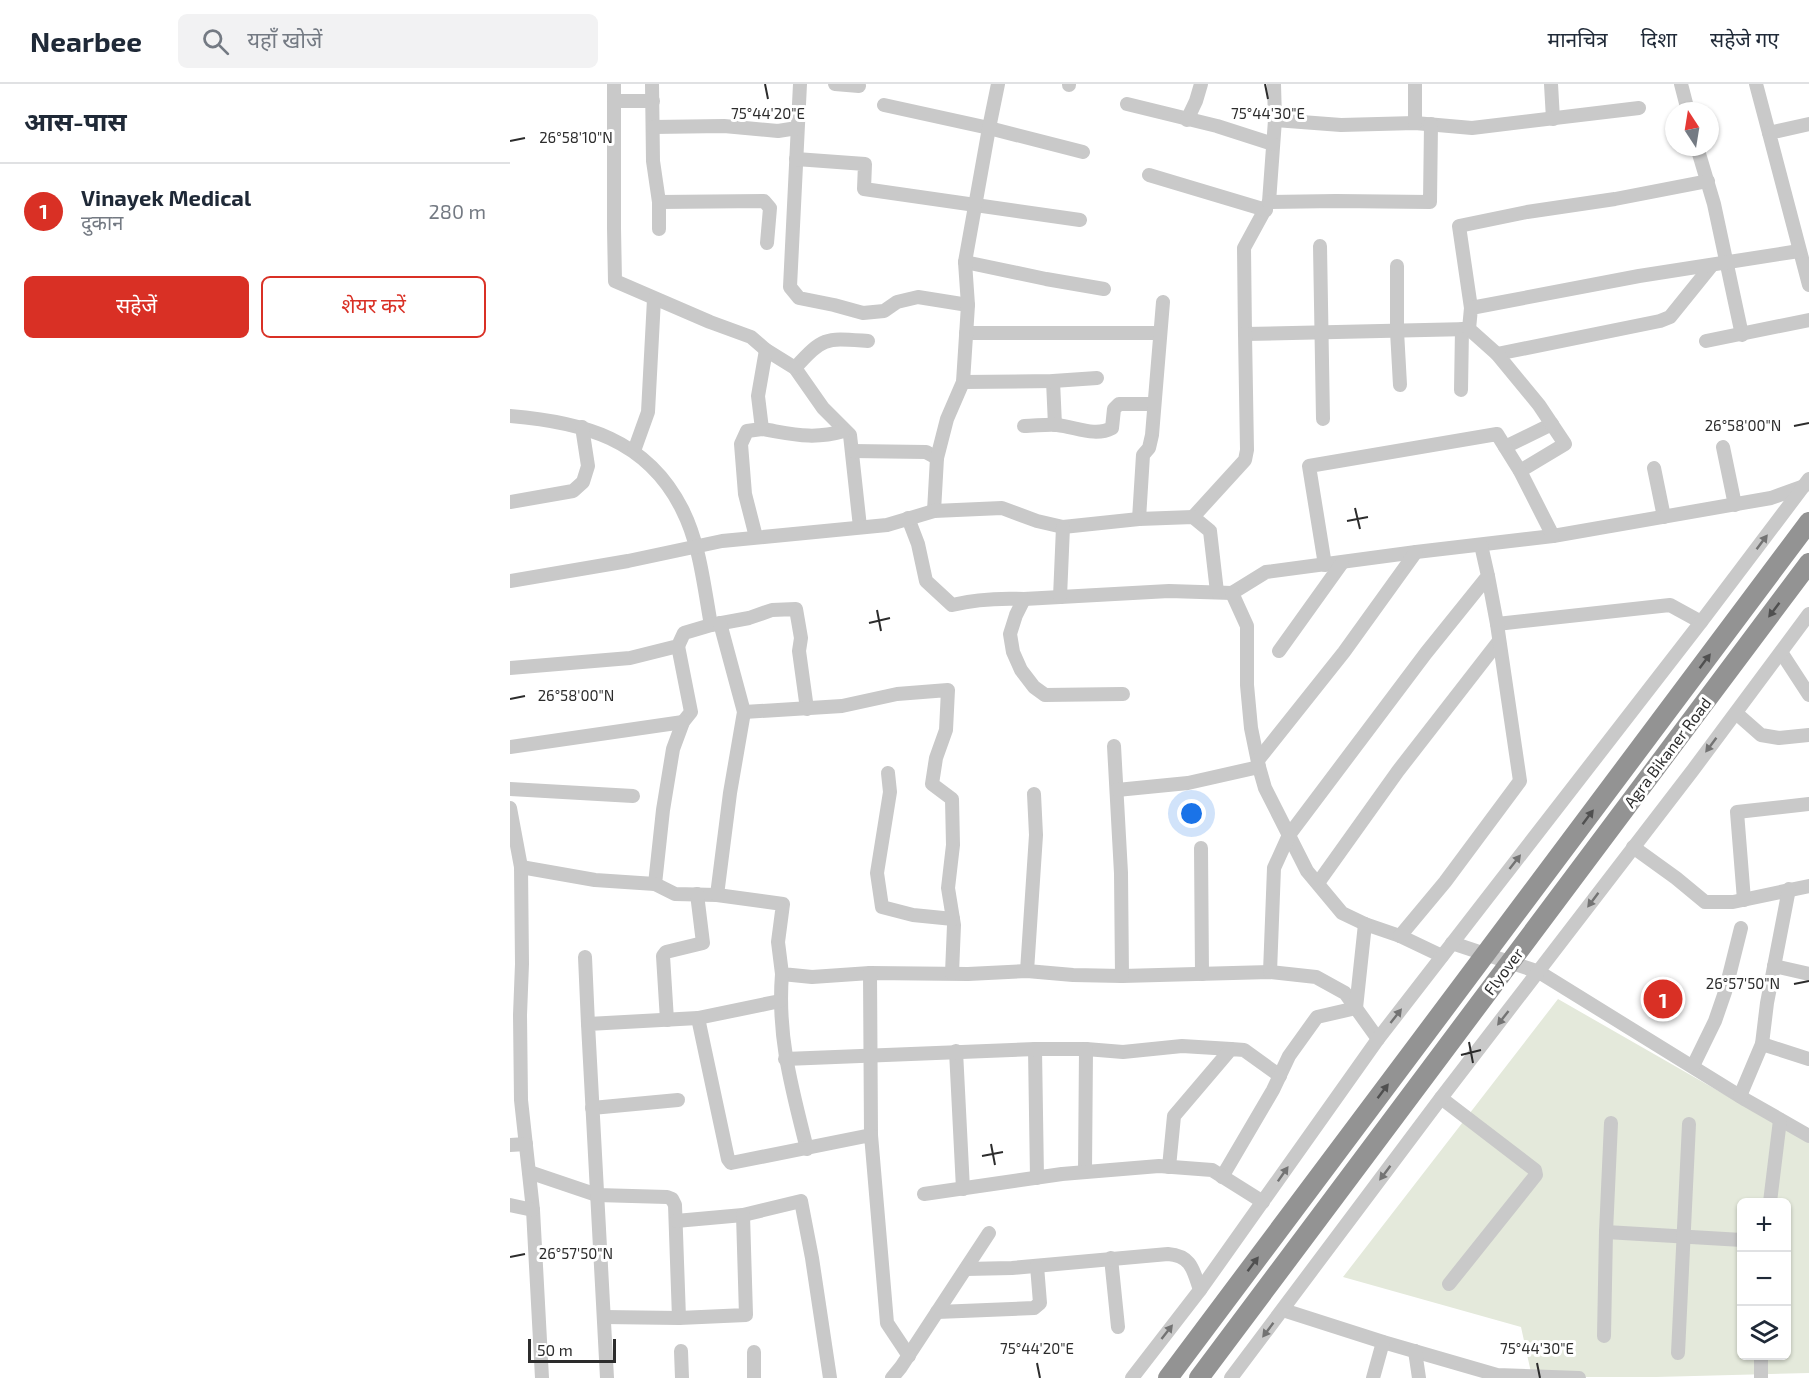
<!DOCTYPE html>
<html lang="hi">
<meta charset="utf-8">
<style>
body{margin:0;font-family:"Exo 2","Noto Sans Devanagari",sans-serif;background:#f2f2f3;color:#1f2937}
.controls{position:absolute;right:18px;bottom:18px;display:grid;overflow:hidden;border-radius:9px;box-shadow:0 2px 4px #0004}
.controls button{width:54px;height:54px;display:grid;place-items:center;padding:0;border:0;border-bottom:2px solid #e0e1e3;background:#fff;color:#1f2937;font:30px sans-serif}
.compass{position:absolute;left:1155px;top:18px;width:54px;height:54px;border-radius:50%;background:#fff;box-shadow:0 2px 4px #0004;rotate:348deg}
.scale{position:absolute;left:18px;bottom:15px;width:88px;box-sizing:border-box;padding-left:6px;border:3px solid #2c2c2c;border-top:0;font-size:16px;line-height:21px;white-space:nowrap;color:#2c2c2c;-webkit-text-stroke:4px #fff;paint-order:stroke}
.you{position:absolute;left:682px;top:730px;width:21px;height:21px;margin:-15px;border:4px solid #fff;border-radius:50%;background:#1a73e8;box-shadow:0 0 0 9px #1a73e833}
.badge{display:grid;place-items:center;width:39px;height:39px;border-radius:50%;background:#d93025;color:#fff;font-size:20px;font-weight:700}
.pin{position:absolute;translate:-50% -50%;border:3px solid #fff;box-shadow:0 2px 6px #0006}
.list{margin:0;padding:0;list-style:none}
h2{display:flex;justify-content:space-between;align-items:center;height:78px;margin:0;padding:0 24px;font-size:26px}
h2 small{font-size:20px;font-weight:400;color:#747a83}
.list li{display:grid;grid-template-columns:39px 1fr auto;gap:18px;align-items:center;box-sizing:border-box;height:96px;padding:0 24px;border-top:2px solid #e0e1e3}
.list b{display:block;font-size:22px;white-space:nowrap}
.list p{margin:0;font-size:20px;white-space:nowrap;color:#747a83}
.list em{font-size:20px;font-style:normal;color:#747a83}
.actions{display:flex;gap:12px;padding:18px 24px}
.actions a{flex:1;padding:14px 0;border:2px solid #d93025;border-radius:9px;text-align:center;font-size:21px;color:#d93025}
.actions .main{background:#d93025;color:#fff}
.icon{flex:none;width:33px;height:33px;fill:none;stroke:currentColor;stroke-width:2;stroke-linecap:round;stroke-linejoin:round}
.map{position:relative;flex:none;width:1299px;height:1294px;overflow:hidden}
header{display:flex;align-items:center;gap:36px;box-sizing:border-box;height:84px;padding:0 30px;background:#fff;border-bottom:2px solid #e0e1e3}
header strong{font-size:28px}
nav{display:flex;gap:33px;margin-inline-start:auto;font-size:21px}
.search{width:420px;height:54px;background:#f2f2f3;display:flex;align-items:center;gap:15px;box-sizing:border-box;padding:0 21px;border-radius:9px;color:#747a83;font-size:22px}
main{display:flex}
aside{flex:1;background:#fff}
.map>svg:first-child{display:block}
</style>
<header>
<strong>Nearbee</strong>
<div class="search"><svg class="icon" aria-label="search" viewBox="0 0 24 24"><circle cx="10" cy="10" r="6"/><path d="M15 15l6 6"/></svg>यहाँ खोजें</div>
<nav><a>मानचित्र</a><a>दिशा</a><a>सहेजे गए</a></nav>
</header>
<main>
<aside>
<h2>आस-पास<small></small></h2>
<ul class="list">
<li><span class="badge">1</span><div><b>Vinayek Medical</b><p>दुकान</p></div><em>280 m</em></li>
</ul>
<div class="actions"><a class="main">सहेजें</a><a>शेयर करें</a></div>
</aside>
<div class="map">
<svg width="1299" height="1294" viewBox="0 0 1299 1294">
<rect width="100%" height="100%" fill="#fff"/>
<path fill="#e4e9db" fill-rule="evenodd" d="M1048,915L1299,1059V1289L1146,1293H1022L1011,1243L833,1193ZM1232,1118H1276V1272H1232Z"/>
<g fill="none" stroke-linecap="round" stroke-linejoin="round">
<g stroke="#c9c9c9" stroke-width="14">
<path d="M104,0V144L105,197L200,238L241,253L256,266L285,284L313,324L340,351L350,443"/>
<path d="M142,0L143,77L149,118L254,117L260,124L257,159"/>
<path d="M290,0L280,203L289,214L324,221L353,229L374,227L387,218L408,213L458,221"/>
<path d="M325,0L349,2"/>
<path d="M764,0L765,36L759,118L734,164L735,250L959,245"/>
<path d="M1041,0L1043,35"/>
<path d="M1171,0L1178,27"/>
<path d="M1246,0L1259,49"/>
<path d="M559,1V0"/>
<path d="M104,17H143"/>
<path d="M617,20L707,42L763,60"/>
<path d="M374,21L479,44L573,68"/>
<path d="M677,36L686,17L691,0"/>
<path d="M765,36L831,41L905,39L962,44L1129,24"/>
<path d="M905,39V0"/>
<path d="M1299,40L1259,49L1299,201"/>
<path d="M143,43L214,42L268,47L287,44"/>
<path d="M1187,63L1204,120L1232,251"/>
<path d="M286,75L355,80L354,105L570,136"/>
<path d="M639,91L756,126"/>
<path d="M149,118V145"/>
<path d="M759,118L826,117L920,118L921,40"/>
<path d="M810,162L813,335"/>
<path d="M455,178L536,195L594,205"/>
<path d="M887,182V247L890,301"/>
<path d="M961,224L949,142L1017,128L1105,115L1198,97"/>
<path d="M456,249H650"/>
<path d="M1196,257L1299,236"/>
<path d="M987,270L1150,237L1160,233L1202,181"/>
<path d="M285,284C314,252 316,254 358,257"/>
<path d="M543,297L545,341"/>
<path d="M453,298L543,297L587,294"/>
<path d="M951,306L952,245"/>
<path d="M0,332C73,338 137,355 172,425C190,460 194,503 201,541"/>
<path d="M514,342C525,342 537,340 547,341C566,343 585,353 602,344L604,325L609,320H644"/>
<path d="M252,345C283,350 302,356 334,347"/>
<path d="M995,363L1042,340"/>
<path d="M1213,363L1225,421"/>
<path d="M124,367L138,328L144,215"/>
<path d="M342,367L416,368L427,374"/>
<path d="M1144,384L1154,433"/>
<path d="M1010,387L1055,360L1029,321L987,270L959,245L961,224L1129,192L1289,167"/>
<path d="M0,418L63,407L73,398L78,382L72,343"/>
<path d="M424,427L427,374L437,335L453,298L458,221L455,178L479,44L488,0"/>
<path d="M683,433L735,376L737,366L735,250"/>
<path d="M398,434L408,460L416,497L442,521C466,515 489,514 514,515L659,507L722,509L756,488L906,468L1043,452L1261,414L1294,402"/>
<path d="M629,435L633,371L639,364L642,351L653,218"/>
<path d="M246,453L235,410L231,360L237,347L252,345L248,312L256,266"/>
<path d="M815,481L799,382L987,350L1010,387L1043,452"/>
<path d="M0,497L118,477L212,457L377,441L424,427L492,424L527,437L553,443L629,435L683,433L700,447L707,508"/>
<path d="M722,509L737,542V601L741,644L749,683L755,704L797,787L832,829L855,840L890,852L932,872"/>
<path d="M550,513L553,443"/>
<path d="M514,515L506,531L500,550L503,568L511,586L524,603L535,611L613,610"/>
<path d="M987,540L1160,521L1191,538"/>
<path d="M168,562L181,628L173,638L163,665L153,726L145,800L165,810L207,811L273,820L268,858L272,890L302,893L360,889L458,890L517,887L563,891L612,892L760,888L806,893L835,909L868,955"/>
<path d="M769,567L832,479"/>
<path d="M1271,568L1299,611"/>
<path d="M0,584L120,574L168,562L174,549L201,541L239,534L262,526L286,525L291,554L289,567L297,625"/>
<path d="M234,628L332,622L387,610L438,606L436,646L426,674L422,700L442,715L443,761L438,804L444,841L442,889"/>
<path d="M1226,629L1251,651L1269,654L1299,651"/>
<path d="M604,662L611,789L612,892"/>
<path d="M0,663L173,638"/>
<path d="M748,676L834,568L906,468"/>
<path d="M378,689L380,708L367,789L372,823L403,831L443,835"/>
<path d="M0,705L123,712"/>
<path d="M607,706L678,699L749,683"/>
<path d="M0,724L11,783L12,880L10,931L11,1016L23,1126L32,1294"/>
<path d="M1123,763L1166,794L1195,818H1223L1299,802"/>
<path d="M691,764L692,890"/>
<path d="M11,783L85,796L145,800"/>
<path d="M808,799L888,687L989,557"/>
<path d="M207,811L220,709L234,628L210,539"/>
<path d="M1234,816L1227,728L1299,720"/>
<path d="M890,852L935,798L1010,697L987,540L978,492"/>
<path d="M942,859L1029,888L1236,1016L1299,1052"/>
<path d="M75,873L78,940"/>
<path d="M1264,882L1299,890"/>
<path d="M517,887L526,751L524,710"/>
<path d="M760,888L764,784L779,751L916,569L978,492L971,461"/>
<path d="M360,889L361,1051"/>
<path d="M272,890C267,953 282,1005 297,1065"/>
<path d="M188,934L218,1075L221,1079L361,1051L377,1239L399,1272"/>
<path d="M157,936L153,872L156,868L193,859L187,810"/>
<path d="M1252,960L1299,975"/>
<path d="M525,965L527,1094"/>
<path d="M446,967L453,1105"/>
<path d="M275,975L525,965H576L613,968L672,962L721,965"/>
<path d="M1183,982L1205,937L1215,908L1231,844"/>
<path d="M1230,1012L1252,960L1257,919L1279,805"/>
<path d="M931,1014L1025,1086L1026,1091L939,1200"/>
<path d="M82,1024L168,1016"/>
<path d="M0,1061L16,1060"/>
<path d="M659,1083L664,1032L721,965L734,966L770,992"/>
<path d="M19,1088L87,1111L157,1113L162,1115L165,1121L169,1234"/>
<path d="M575,1088L576,965"/>
<path d="M712,1093L763,1006L779,972L807,933L846,924L855,840"/>
<path d="M414,1110L552,1090L649,1082L702,1086L753,1118"/>
<path d="M1260,1118L1270,1036"/>
<path d="M0,1121L23,1126"/>
<path d="M166,1137L233,1131L291,1117L302,1174L320,1294"/>
<path d="M1096,1148L1232,1156"/>
<path d="M601,1174L608,1243"/>
<path d="M456,1185L502,1184L658,1170C682,1172 683,1186 690,1206"/>
<path d="M773,1226L873,1258L987,1291L1069,1294"/>
<path d="M427,1228L524,1224L530,1219L527,1182"/>
<path d="M94,1233L169,1234L236,1231L233,1131"/>
<path d="M1094,1252L1096,1148L1101,1039"/>
<path d="M171,1267L172,1294"/>
<path d="M905,1267L909,1294"/>
<path d="M244,1268V1294"/>
<path d="M1168,1269L1179,1040"/>
<path d="M97,1294L78,940L188,934L270,917"/>
<path d="M382,1294L391,1283L479,1149"/>
<path d="M622,1294L690,1206L868,955L1191,538L1299,395"/>
<path d="M721,1294L931,1014L1183,686L1299,530"/>
<path d="M863,1294L873,1258"/>
<path d="M1251,1294V1272"/>
</g>
<g stroke="#939393" stroke-width="20">
<path d="M658,1294L1299,438"/>
<path d="M689,1294L1299,479"/>
</g>
</g>
<defs><path id="oneway-solid" d="M-6-.8H1V-3.2L6.5 0L1 3.2V.8H-6Z" transform="scale(1.5)"/></defs>
<g fill="#737373">
<use href="#oneway-solid" transform="translate(1252 458) rotate(-53)"/>
<use href="#oneway-solid" transform="translate(1201 661) rotate(127)"/>
<use href="#oneway-solid" transform="translate(1005 778) rotate(-52)"/>
<use href="#oneway-solid" transform="translate(1083 816) rotate(127)"/>
<use href="#oneway-solid" transform="translate(886 932) rotate(-52)"/>
<use href="#oneway-solid" transform="translate(993 934) rotate(128)"/>
<use href="#oneway-solid" transform="translate(875 1089) rotate(127)"/>
<use href="#oneway-solid" transform="translate(773 1090) rotate(-55)"/>
<use href="#oneway-solid" transform="translate(758 1246) rotate(127)"/>
<use href="#oneway-solid" transform="translate(657 1248) rotate(-52)"/>
</g>
<g fill="#505050">
<use href="#oneway-solid" transform="translate(1264 526) rotate(127)"/>
<use href="#oneway-solid" transform="translate(1195 577) rotate(-53)"/>
<use href="#oneway-solid" transform="translate(1078 733) rotate(-53)"/>
<use href="#oneway-solid" transform="translate(873 1007) rotate(-53)"/>
<use href="#oneway-solid" transform="translate(743 1180) rotate(-53)"/>
</g>
<path fill="none" stroke="#2c2c2c" stroke-width="2" d="M255,0L258,15M755,0L758,15M0,57L15,54M1284,342L1299,339M845,424L850,445M837,437L858,433M367,526L371,547M359,539L380,534M0,615L15,612M1284,900L1299,897M959,958L963,979M951,971L971,966M481,1060L485,1081M472,1072L493,1068M0,1173L15,1170M527,1279L530,1294M1027,1279L1030,1294"/>
<g text-anchor="middle" dominant-baseline="central" stroke-width="6" stroke-linejoin="round" paint-order="stroke">
<g font-size="16" fill="#2c2c2c" stroke="#fff">
<text transform="translate(1157 668) rotate(-53)">Agra Bikaner Road</text>
<text transform="translate(993 887) rotate(-53)">Flyover</text>
</g>
</g>
<g font-size="15" text-anchor="middle" fill="#2c2c2c" stroke="#fff" stroke-width="6" stroke-linejoin="round" paint-order="stroke">
<text x="758" y="35">75°44'30"E</text>
<text x="258" y="35">75°44'20"E</text>
<text x="66" y="59">26°58'10"N</text>
<text x="1233" y="347">26°58'00"N</text>
<text x="66" y="617">26°58'00"N</text>
<text x="1233" y="905">26°57'50"N</text>
<text x="66" y="1175">26°57'50"N</text>
<text x="527" y="1270">75°44'20"E</text>
<text x="1027" y="1270">75°44'30"E</text>
</g>
</svg>
<div class="controls">
<button>+</button>
<button>−</button>
<button><svg class="icon" aria-label="layers" viewBox="0 0 24 24"><path d="M12 4l9 5-9 5-9-5zM3 14l9 5 9-5"/></svg></button>
</div>
<svg class="compass" viewBox="-18 -18 36 36"><path d="M0-13l5 13h-10z" fill="#e53935"/><path d="M0 13l5-13h-10z" fill="#747a83"/></svg>
<div class="scale">50 m</div>
<div class="you"></div>
<div class="pin badge" style="left:1153px;top:915px">1</div>
</div>
</main>
